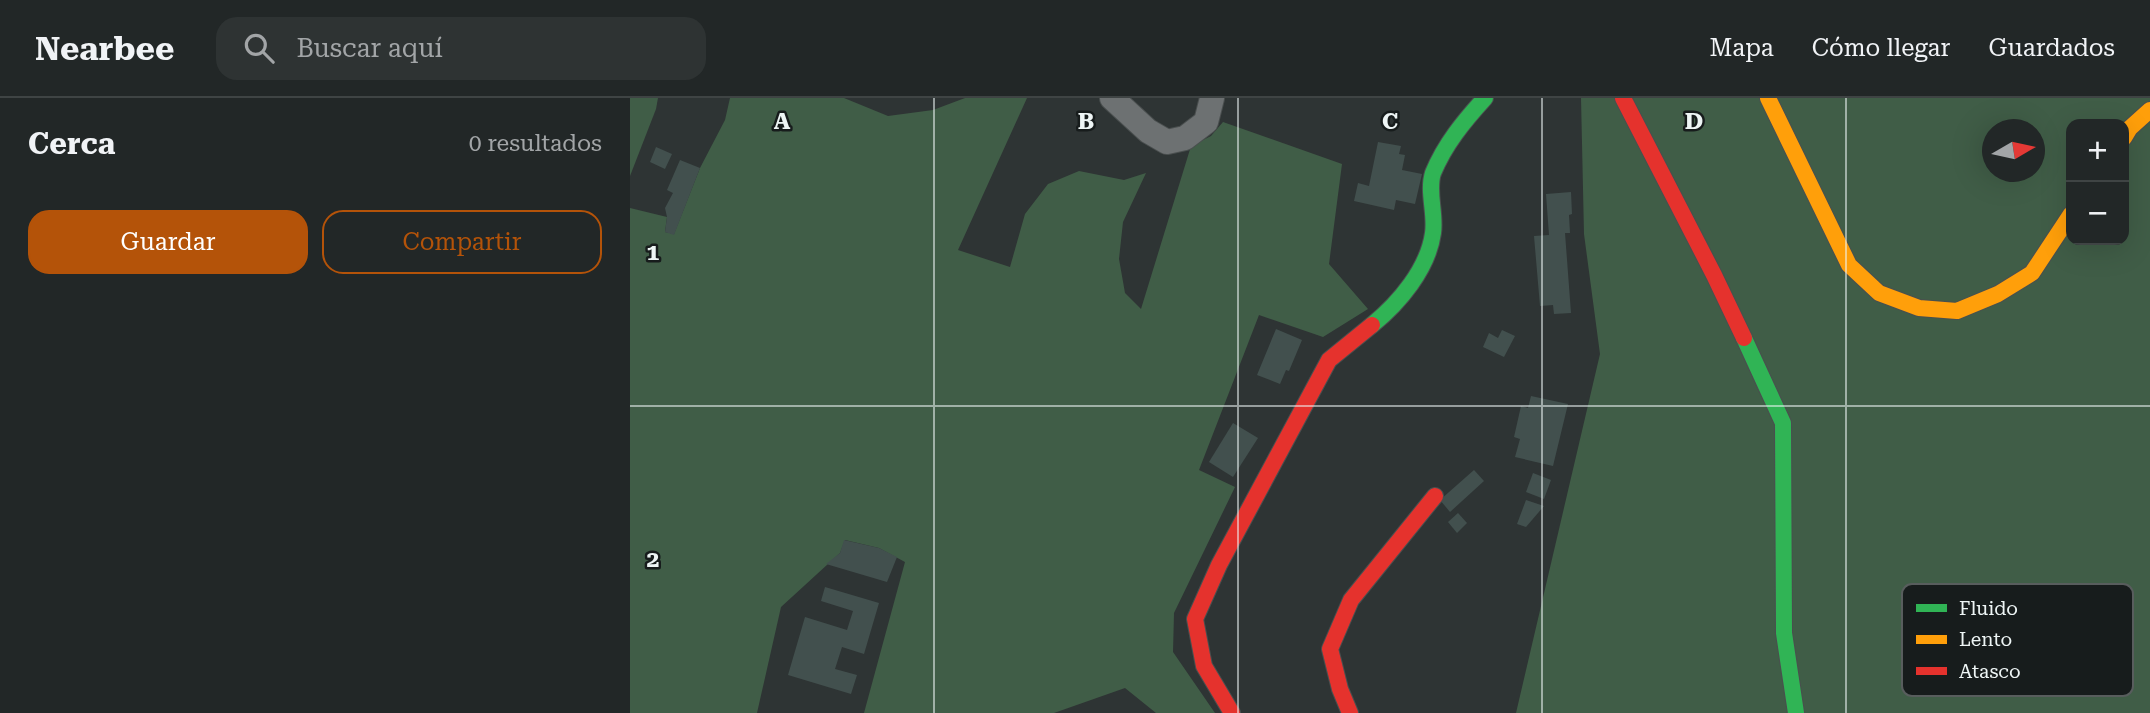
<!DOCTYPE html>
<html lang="es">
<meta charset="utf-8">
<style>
body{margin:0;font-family:"Roboto Serif",serif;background:#2e3333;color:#f1f3f6}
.controls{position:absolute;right:21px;top:21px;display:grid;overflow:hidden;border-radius:14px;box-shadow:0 7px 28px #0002}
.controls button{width:63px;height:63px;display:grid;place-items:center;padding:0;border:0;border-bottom:2px solid #3f4444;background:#222727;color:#f1f3f6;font:35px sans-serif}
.compass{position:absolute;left:1352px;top:21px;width:63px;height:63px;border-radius:50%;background:#222727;box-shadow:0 7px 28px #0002;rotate:81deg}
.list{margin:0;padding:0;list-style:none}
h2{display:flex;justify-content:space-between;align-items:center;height:91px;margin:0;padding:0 28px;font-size:30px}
h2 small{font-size:23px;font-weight:400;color:#a2a5a7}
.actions{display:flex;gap:14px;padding:21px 28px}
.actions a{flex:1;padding:16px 0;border:2px solid #b45309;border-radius:21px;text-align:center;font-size:24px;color:#b45309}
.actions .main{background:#b45309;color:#fff}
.icon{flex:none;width:38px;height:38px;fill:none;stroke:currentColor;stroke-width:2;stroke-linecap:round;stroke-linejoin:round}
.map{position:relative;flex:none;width:1520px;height:615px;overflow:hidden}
header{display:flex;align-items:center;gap:42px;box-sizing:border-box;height:98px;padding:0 35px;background:#222727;border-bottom:2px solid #3f4444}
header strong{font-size:33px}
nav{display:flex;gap:38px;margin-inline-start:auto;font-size:24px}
.search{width:490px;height:63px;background:#2e3333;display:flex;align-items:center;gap:18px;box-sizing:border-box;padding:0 24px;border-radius:21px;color:#a2a5a7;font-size:26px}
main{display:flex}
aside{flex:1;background:#222727}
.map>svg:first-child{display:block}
</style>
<header>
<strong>Nearbee</strong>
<div class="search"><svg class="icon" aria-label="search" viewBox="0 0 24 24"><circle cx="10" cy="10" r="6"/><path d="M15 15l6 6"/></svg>Buscar aquí</div>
<nav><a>Mapa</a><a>Cómo llegar</a><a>Guardados</a></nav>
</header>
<main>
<aside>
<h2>Cerca<small>0 resultados</small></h2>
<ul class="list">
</ul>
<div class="actions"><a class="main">Guardar</a><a>Compartir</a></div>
</aside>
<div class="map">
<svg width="1520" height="615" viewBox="0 0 1520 615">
<rect width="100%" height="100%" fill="#2e3434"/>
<g fill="#405d47" fill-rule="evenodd">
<path d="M0,0H28L26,11L0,78Z"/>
<path d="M100,0H214L258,18L303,12L335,0H397L328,152L380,169L395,116L418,86L449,73L494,82L516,75L493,124L489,161L495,195L511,211L561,48L581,38L593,24L712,66L699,166L738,211L693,239L629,217L569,372L605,389L544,515L543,554L585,615H526L495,590L424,615H234L275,464L249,450L215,442L210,455L151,509L127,615H0V110L37,119L35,134L44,136L70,70L95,22Z"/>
<path d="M951,0H1520V615H886L970,256L954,136ZM1441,26H1494V142H1441ZM1363,32H1405V74H1363Z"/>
</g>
<g fill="#42504e">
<path d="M748,44L771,48L769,56L775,57L772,72L792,76L785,106L766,102L764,112L724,103L728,85L739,88Z"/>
<path d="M26,49L42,56L35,71L20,64Z"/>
<path d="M50,62L70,70L44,137L35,134L37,119L35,110L43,95L37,92Z"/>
<path d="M941,94L942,116L939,117L940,135H935L941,215L924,216L923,207L910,208L904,138L919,137L916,96Z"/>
<path d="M646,231L672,242L659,273L656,272L650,286L627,277Z"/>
<path d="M872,232L885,238L874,259L853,249L859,235L868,240Z"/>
<path d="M901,298L938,306L923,368L885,359L890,341L884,339L891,308L898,310Z"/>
<path d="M603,325L628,340L603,379L579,364Z"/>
<path d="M844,372L854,383L820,414L810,402Z"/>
<path d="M903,375L921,382L914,401L896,394Z"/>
<path d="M896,402L914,408L896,429L887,426Z"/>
<path d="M828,415L837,425L827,435L818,424Z"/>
<path d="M214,442L249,450L267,459L257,484L196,466L210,455Z"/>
<path d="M195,489L249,505L234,556L212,549L205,571L227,577L221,596L158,577L175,519L217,532L223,513L191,503Z"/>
</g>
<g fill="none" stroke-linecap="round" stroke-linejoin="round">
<defs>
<path id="street" d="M482,0L518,33L537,44L555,40L576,24L582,0"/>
<g id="fast">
<path d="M742,227C769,205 798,171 803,135C806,116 797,93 803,75C815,46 834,23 855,0"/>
<path d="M1114,240L1153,325L1154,535L1166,615"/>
</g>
<g id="slow">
<path d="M1138,0L1219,167L1249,195L1289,210L1327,213L1368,196L1402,175L1441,116"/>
<path d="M1494,40L1500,30L1520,12"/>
</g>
<g id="jam">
<path d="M993,0L1084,177L1114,240"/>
<path d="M602,615L574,568L565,521L589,467L699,262L742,227"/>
<path d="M720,615L710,591L700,551L721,502L805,398"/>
</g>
</defs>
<use href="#street" stroke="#4a4f4f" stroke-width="26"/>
<use href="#fast" stroke="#4a4f4f" stroke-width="18"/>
<use href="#slow" stroke="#4a4f4f" stroke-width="18"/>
<use href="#jam" stroke="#4a4f4f" stroke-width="18"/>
<use href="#street" stroke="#6d7172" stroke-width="24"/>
<use href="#fast" stroke="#30b455" stroke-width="16"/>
<use href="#slow" stroke="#ff9f0a" stroke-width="16"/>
<use href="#jam" stroke="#e5322d" stroke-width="16"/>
</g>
<path fill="none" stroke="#eef5f5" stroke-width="2" stroke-opacity="0.55" d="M304,0V615M608,0V615M912,0V615M1216,0V615M0,308H1520"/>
<rect x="1272" y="486" width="231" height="112" rx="10" fill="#171c1c" stroke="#585d5d" stroke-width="2"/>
<rect x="1286" y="506" width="31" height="8" fill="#30b455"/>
<rect x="1286" y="537" width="31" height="9" fill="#ff9f0a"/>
<rect x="1286" y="569" width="31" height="8" fill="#e5322d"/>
<g font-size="19" fill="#eef5f5">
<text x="1329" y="517">Fluido</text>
<text x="1329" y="548">Lento</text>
<text x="1329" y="580">Atasco</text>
</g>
<g font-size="23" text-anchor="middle" font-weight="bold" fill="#eef5f5" stroke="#171c1c" stroke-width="5" stroke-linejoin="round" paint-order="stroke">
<text x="152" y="31">A</text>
<text x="456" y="31">B</text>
<text x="760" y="31">C</text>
<text x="1064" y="31">D</text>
<text x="23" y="162">1</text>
<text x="23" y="469">2</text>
</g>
</svg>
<div class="controls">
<button>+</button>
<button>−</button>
</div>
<svg class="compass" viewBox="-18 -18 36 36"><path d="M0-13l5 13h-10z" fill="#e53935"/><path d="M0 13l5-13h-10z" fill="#a2a5a7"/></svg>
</div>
</main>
